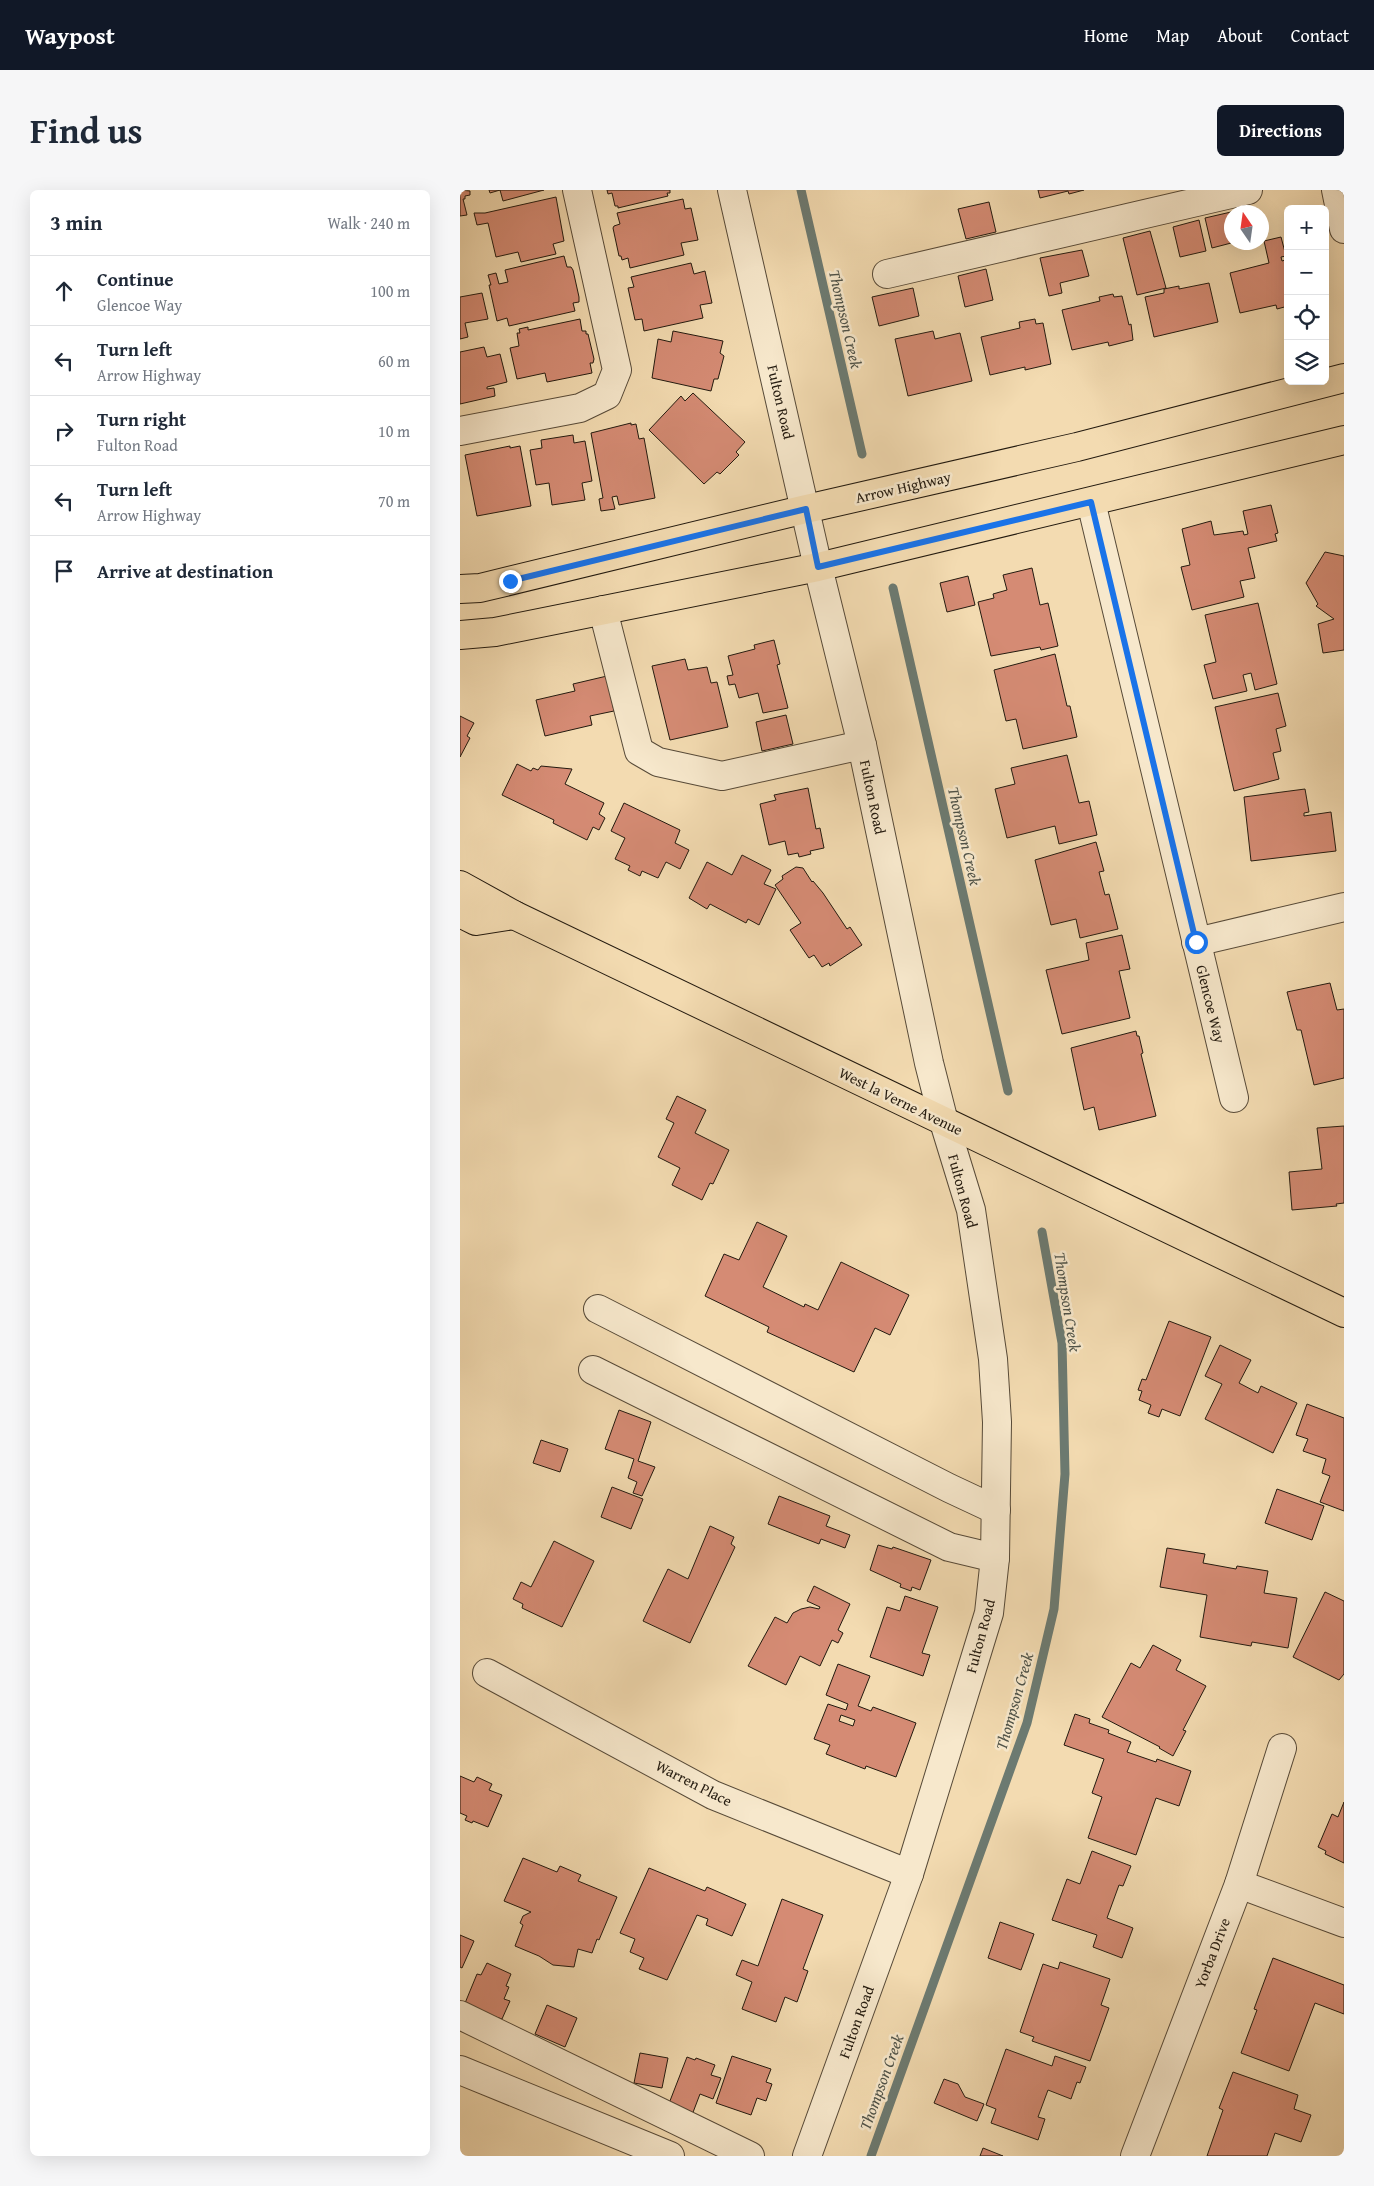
<!DOCTYPE html>
<meta charset="utf-8">
<style>
body{margin:0;font-family:"Gentium Book Plus",serif;background:#f6f6f7;color:#1f2937}
.controls{position:absolute;right:15px;top:15px;display:grid;overflow:hidden;border-radius:8px;box-shadow:0 5px 20px #0002}
.controls button{width:45px;height:45px;display:grid;place-items:center;padding:0;border:0;border-bottom:1px solid #e0e1e3;background:#fff;color:#1f2937;font:25px sans-serif}
.compass{position:absolute;left:764px;top:15px;width:45px;height:45px;border-radius:50%;background:#fff;box-shadow:0 5px 20px #0002;rotate:347deg}
.stop{position:absolute;width:15px;height:15px;margin:-11px;border:4px solid #1a73e8;border-radius:50%;background:#fff}
.stop.end{background:#1a73e8;border-color:#fff;box-shadow:0 1px 5px #0008}
.list{margin:0;padding:0;list-style:none}
h2{display:flex;justify-content:space-between;align-items:center;height:65px;margin:0;padding:0 20px;font-size:21px}
h2 small{font-size:16px;font-weight:400;color:#747a83}
.list li{display:grid;grid-template-columns:32px 1fr auto;gap:15px;align-items:center;box-sizing:border-box;height:70px;padding:0 20px;border-top:1px solid #e0e1e3}
.list b{display:block;font-size:19px;white-space:nowrap}
.list p{margin:0;font-size:16px;white-space:nowrap;color:#747a83}
.list em{font-size:16px;font-style:normal;color:#747a83}
.icon{flex:none;width:28px;height:28px;fill:none;stroke:currentColor;stroke-width:2;stroke-linecap:round;stroke-linejoin:round}
.map{position:relative;flex:none;width:884px;height:1966px;overflow:hidden;border-radius:8px}
header{display:flex;align-items:center;gap:30px;box-sizing:border-box;height:70px;padding:0 25px;background:#111827;color:#fff}
header strong{font-size:24px}
nav{display:flex;gap:28px;margin-inline-start:auto;font-size:18px}
.intro{display:flex;align-items:center;justify-content:space-between;box-sizing:border-box;height:120px;padding:0 30px}
h1{margin:0;font-size:35px}
.button{padding:12px 22px;border-radius:8px;background:#111827;color:#fff;font-size:18px;font-weight:700}
main{display:flex;gap:30px;padding:0 30px}
aside{flex:1;background:#fff;border-radius:8px;box-shadow:0 5px 20px #0002}
.map>svg:first-child{display:block}
</style>
<header>
<strong>Waypost</strong>
<nav><a>Home</a><a>Map</a><a>About</a><a>Contact</a></nav>
</header>
<div class="intro"><h1>Find us</h1><a class="button">Directions</a></div>
<main>
<aside>
<h2>3 min<small>Walk · 240 m</small></h2>
<ul class="list">
<li><svg class="icon" aria-label="ahead" viewBox="0 0 24 24"><path d="M12 20V5M6 11l6-6 6 6"/></svg><div><b>Continue</b><p>Glencoe Way</p></div><em>100 m</em></li>
<li><svg class="icon" aria-label="left" viewBox="0 0 24 24"><path d="M17 20v-9H6M10 6l-5 5 5 5"/></svg><div><b>Turn left</b><p>Arrow Highway</p></div><em>60 m</em></li>
<li><svg class="icon" aria-label="right" viewBox="0 0 24 24"><path d="M7 20v-9h11M14 6l5 5-5 5"/></svg><div><b>Turn right</b><p>Fulton Road</p></div><em>10 m</em></li>
<li><svg class="icon" aria-label="left" viewBox="0 0 24 24"><path d="M17 20v-9H6M10 6l-5 5 5 5"/></svg><div><b>Turn left</b><p>Arrow Highway</p></div><em>70 m</em></li>
<li><svg class="icon" aria-label="arrive" viewBox="0 0 24 24"><path d="M6 21V4h12l-3 4 3 4H6"/></svg><div><b>Arrive at destination</b></div></li>
</ul>
</aside>
<div class="map">
<svg width="884" height="1966" viewBox="0 0 884 1966">
<rect width="100%" height="100%" fill="#f3dbb1"/>
<filter id="stains"><feTurbulence type="fractalNoise" baseFrequency=".004" numOctaves="4"/><feColorMatrix values="0 0 0 0 .2 0 0 0 0 .09 0 0 0 0 .02 0 0 0 .5 -.17"/></filter>
<radialGradient id="worn" r=".72"><stop offset=".6" stop-color="#630" stop-opacity="0"/><stop offset="1" stop-color="#630" stop-opacity=".3"/></radialGradient>
<g fill="none" stroke-linecap="round" stroke-linejoin="round">
<g stroke="#6c7a71" stroke-width="9">
<path d="M341,0L402,264"/>
<path d="M433,398L548,901"/>
<path d="M411,1966L567,1533L594,1419L605,1284L602,1153L582,1042"/>
</g>
</g>
<g fill="#d58b74" stroke="#231a0f" fill-rule="evenodd">
<path d="M0,0L10,1V5L5,6V9H3L7,25L0,26Z"/>
<path d="M29,0H84L43,11L40,0L30,3Z"/>
<path d="M147,0H210V3H207L208,6L158,18V16H155L152,3L148,4Z"/>
<path d="M578,0H624L609,4L608,1L580,8Z"/>
<path d="M96,7L104,51L93,54L96,64L61,72L58,62L36,67L28,33L17,35L14,23H25Z"/>
<path d="M223,9L225,19L231,18L238,50L221,53L224,65L170,78L168,68L162,70L161,66H159L153,38L154,36L160,34L157,23Z"/>
<path d="M529,12L536,42L506,49L498,19Z"/>
<path d="M771,22L772,52H775L752,58L745,28Z"/>
<path d="M739,30L746,61L720,67L713,37Z"/>
<path d="M690,41L706,98L677,105L663,48Z"/>
<path d="M821,47L826,66L821,67L822,71L828,69V116L817,119L816,115L780,123L770,83L809,73L804,51Z"/>
<path d="M622,60L629,86L600,93L602,103L589,106L580,68Z"/>
<path d="M104,66L107,77H111L113,80L119,107V112L113,113L115,121L49,136L47,128L37,131L29,95H31L28,85L36,83L39,94L48,92L45,80Z"/>
<path d="M231,73L234,84L245,81L252,113L240,115L243,128L184,141L182,129L175,130L168,98L174,97L171,87Z"/>
<path d="M526,79L533,110L505,117L498,86Z"/>
<path d="M749,93L758,132L694,147L685,107L704,103V99L719,96V99Z"/>
<path d="M453,98L459,126L419,136L412,107Z"/>
<path d="M22,103L28,129L5,133L8,147L0,149V107Z"/>
<path d="M653,104L654,107L662,106L669,135L671,134L673,150L649,156L648,152L612,160L602,120L640,111L639,107Z"/>
<path d="M120,129L122,141H126V144H128L134,169L133,173H130L132,183L87,192L85,183L57,189L50,158L59,156L57,143H60L59,139L68,137V140Z"/>
<path d="M575,129L576,134L583,133L591,174L565,180V177L530,185L521,147L560,138L559,132Z"/>
<path d="M213,141L263,151L260,163L264,166L258,189H254L251,201L192,188L198,149L211,152Z"/>
<path d="M473,141L475,149L500,143L512,191L448,206L435,149Z"/>
<path d="M24,157L27,167L40,164L47,192L27,197V199L34,198L35,206L0,214V162Z"/>
<path d="M233,203L285,252L276,262L279,265L260,284L257,282L244,294L189,240L221,206L225,211Z"/>
<path d="M171,233V235L176,234L179,249L184,248L195,308L159,315L157,306L152,307L155,319L141,321L139,309L143,308L131,243Z"/>
<path d="M113,245L114,253L125,251L132,291L122,293L125,310L92,315L89,293L76,295L70,260L82,258L81,250Z"/>
<path d="M50,256V258L60,256L71,316L17,326L5,265Z"/>
<path d="M811,315L818,343L815,344L817,351L788,358L795,388L780,391L784,407L732,420L721,377L730,375L722,339L751,331L754,345L783,341L784,345L788,344L783,321Z"/>
<path d="M865,362L884,366V460L863,463L858,434L874,429L856,416L858,414L846,393Z"/>
<path d="M572,378L580,415L588,413L598,456L581,460L580,457L531,466L518,412L534,408L533,404L547,400L543,385Z"/>
<path d="M508,386L515,415L487,422L480,393Z"/>
<path d="M798,413L817,494L795,500L791,483L783,485L787,501L753,509L744,475L756,472L745,425Z"/>
<path d="M314,450L320,474L317,475L328,518L303,523L298,503L279,508L275,494L269,495L267,486L273,485L268,466L295,459L294,455Z"/>
<path d="M595,464L607,516H610L617,547L563,559L556,529L546,531L534,480Z"/>
<path d="M225,469L228,480L247,477L251,493L257,492L268,537L210,550L192,476Z"/>
<path d="M147,486L154,521L130,526L132,535L85,546L76,510L115,501L113,494Z"/>
<path d="M818,503L826,536L816,539L821,561L813,563L819,589L774,601L755,517Z"/>
<path d="M326,525L333,554L302,561L296,532Z"/>
<path d="M0,526L14,533L7,546L10,548L0,567Z"/>
<path d="M607,565L619,613L629,611L637,645L599,654L595,636L547,648L535,599L555,594L551,578Z"/>
<path d="M57,574L71,581L73,578L78,580L81,576L112,579L105,594L144,613L139,624L145,628L139,640L133,637L127,650L93,633L94,630L42,605Z"/>
<path d="M348,598L356,639L360,638L364,658L350,661L351,664L339,667L338,663L328,665L325,651L309,655L300,614L316,610L314,605Z"/>
<path d="M845,599L849,622L844,623V626L871,622L876,661L791,671L784,607Z"/>
<path d="M164,613L220,640L215,653L229,660L220,679L206,672L198,688L182,681L180,686L168,680L170,676L155,669L165,648L151,641Z"/>
<path d="M636,652L644,681L639,682L645,705L649,704L658,739L620,748L616,729L591,735L575,670Z"/>
<path d="M282,665L311,680L304,694L316,699L299,735L288,729L286,733L250,714L247,719L229,708L247,672L272,685Z"/>
<path d="M336,677L343,678L352,692L353,691L363,703L387,739L390,737L402,755L370,776L369,773L362,777L354,765L349,768L330,740L341,733L315,695L323,689L322,686Z"/>
<path d="M662,745L670,779L659,781L670,828L602,844L586,780L629,770L626,753Z"/>
<path d="M870,793L877,820L884,819V888L854,895L841,840H837L827,802Z"/>
<path d="M676,841L677,846H679L683,863L681,864L696,926L639,940L634,917L624,920L611,858Z"/>
<path d="M217,906L246,920L235,943L269,960L253,994L250,993L242,1010L212,995L220,978L198,967L214,933L206,929Z"/>
<path d="M884,936V1013L876,1014L877,1016L832,1020L829,982L862,979L857,938Z"/>
<path d="M297,1032L327,1046L303,1097L344,1117L345,1114L358,1120L381,1072L449,1105L430,1145L415,1138L394,1182L307,1142L309,1137L245,1106L264,1064L279,1070Z"/>
<path d="M709,1131L751,1147L720,1226L702,1219L699,1227L688,1223L691,1215L679,1210L682,1201L678,1200L682,1189L686,1190Z"/>
<path d="M760,1155L791,1170L779,1193L798,1203L801,1196L837,1213L813,1263L745,1229L762,1194L745,1186Z"/>
<path d="M847,1214L884,1228V1321L860,1312L870,1286L862,1283L866,1269L843,1261L848,1249L836,1245Z"/>
<path d="M159,1220L191,1232L178,1271L195,1277L182,1306L173,1303L177,1292L168,1288L174,1269L145,1259Z"/>
<path d="M81,1250L108,1259L100,1282L73,1273Z"/>
<path d="M152,1297L183,1309L171,1339L141,1327Z"/>
<path d="M817,1299L864,1316L852,1350L805,1333Z"/>
<path d="M319,1306L370,1326L366,1336L390,1345L385,1358L361,1349L359,1354L308,1334Z"/>
<path d="M250,1336L274,1347L271,1354L275,1357L230,1453L183,1431L208,1379L228,1389Z"/>
<path d="M94,1351L134,1371L102,1437L62,1418L63,1414L53,1409L61,1392L71,1397Z"/>
<path d="M418,1355L432,1359L433,1357L471,1370L460,1400L452,1397L451,1401L440,1397L441,1394L410,1380Z"/>
<path d="M707,1358L745,1364L743,1373L776,1379L777,1376L808,1381L804,1403L837,1408L828,1458L792,1452L791,1456L740,1447L747,1405L700,1397Z"/>
<path d="M354,1396L390,1414L378,1440L383,1443L378,1453L372,1450L360,1476L340,1466L326,1495L288,1476L315,1427L327,1433L333,1423L341,1419L350,1417L359,1419L360,1417L347,1411Z"/>
<path d="M865,1402L884,1411V1484L879,1490L833,1467Z"/>
<path d="M445,1406L478,1417L462,1463L470,1465L463,1486L410,1467L427,1417L440,1421Z"/>
<path d="M693,1455L721,1470L716,1480L746,1496L723,1540L726,1541L713,1566L699,1558L700,1557L642,1527L671,1473L680,1478Z"/>
<path d="M378,1474L410,1486L398,1516L411,1521L413,1517L456,1533L436,1587L406,1576L405,1579L366,1564L370,1555L354,1549L368,1514L386,1520L388,1514L366,1505ZM381,1525L395,1530L393,1536L379,1531Z"/>
<path d="M615,1524L630,1529L629,1533L649,1540L648,1543L671,1552L667,1562L696,1572L697,1569L731,1581L719,1616L696,1608L676,1665L628,1648L642,1607L632,1603L644,1569L604,1555Z"/>
<path d="M0,1586L14,1592L17,1587L32,1594L29,1600L42,1605L28,1637L13,1631L12,1633L5,1630L7,1626L0,1623Z"/>
<path d="M884,1612V1673L865,1664L866,1661L858,1657L872,1624L878,1627Z"/>
<path d="M632,1661L671,1676L663,1696L659,1695L647,1728L673,1738L662,1768L633,1757L637,1745L592,1730L607,1689L620,1694Z"/>
<path d="M63,1668L97,1682L100,1676L121,1685L118,1691L157,1707L139,1750L137,1749L132,1763L118,1759L114,1777L93,1775L79,1766L55,1756L63,1735L60,1733L63,1726L71,1722L44,1711Z"/>
<path d="M189,1678L245,1701L247,1697L286,1714L272,1746L246,1735L248,1729L237,1725L207,1790L179,1779L184,1768L170,1762L175,1749L160,1743Z"/>
<path d="M322,1709L363,1725L343,1779L348,1781L337,1812L325,1807L316,1832L282,1819L292,1792L276,1785L282,1770L298,1776Z"/>
<path d="M540,1732L574,1744L561,1780L528,1768Z"/>
<path d="M0,1745L14,1751L2,1778L0,1777Z"/>
<path d="M813,1768L884,1795V1824L855,1813L829,1881L781,1863L797,1820L794,1819Z"/>
<path d="M600,1772L650,1789L641,1815L649,1818L630,1871L572,1851L574,1847L560,1842L583,1774L598,1779Z"/>
<path d="M27,1773L51,1784L46,1796L49,1797L44,1809L50,1811L42,1829L36,1827L34,1832L3,1818L17,1784L21,1785Z"/>
<path d="M87,1815L117,1828L105,1857L75,1844Z"/>
<path d="M546,1859L592,1876L595,1866L626,1877L620,1893L617,1892L611,1909L588,1900L578,1927L585,1929L578,1950L531,1933L536,1919L526,1915Z"/>
<path d="M180,1863L208,1868L202,1898L174,1893Z"/>
<path d="M272,1866L311,1879L306,1892L312,1894L306,1911L297,1908L291,1925L256,1913Z"/>
<path d="M227,1867L235,1870L236,1868L255,1875L251,1885L261,1888L253,1909L240,1904L232,1925L208,1916Z"/>
<path d="M773,1882L838,1905L834,1919L851,1925L841,1952L815,1943L807,1966H747L763,1920L759,1918Z"/>
<path d="M484,1889L498,1894L505,1907L524,1914L517,1931L474,1913Z"/>
<path d="M523,1958L543,1966H520Z"/>
</g>
<g fill="none" stroke-linecap="round" stroke-linejoin="round">
<defs>
<g id="minor">
<path d="M272,0L358,377L402,555L469,873L484,932L511,1020L533,1169L537,1232L535,1368L529,1423L449,1684L347,1966"/>
<path d="M876,0L884,39"/>
<path d="M427,84L788,0"/>
<path d="M0,241L120,218L147,205L157,180L117,0"/>
<path d="M631,312L774,908"/>
<path d="M143,420L179,561L198,572L262,586L402,555"/>
<path d="M736,752L884,717"/>
<path d="M138,1119L489,1298L536,1320"/>
<path d="M133,1180L489,1357L535,1368"/>
<path d="M27,1483L253,1605L449,1684"/>
<path d="M779,1694L884,1733"/>
<path d="M0,1825L290,1966"/>
<path d="M0,1880L210,1966"/>
<path d="M675,1966L779,1694L822,1558"/>
</g>
<g id="major">
<path d="M0,399L20,398L346,319L617,257L884,188"/>
<path d="M0,445L35,442L358,377L884,250"/>
<path d="M0,695L54,725L884,1123"/>
<path d="M0,723L16,731L54,725"/>
</g>
</defs>
<use href="#minor" stroke="#574a38" stroke-width="30"/>
<use href="#major" stroke="#231a0f" stroke-width="30"/>
<use href="#minor" stroke="#f7e8cc" stroke-width="28"/>
<use href="#major" stroke="#f3dbb1" stroke-width="28"/>
</g>
<g fill="none" stroke-linecap="round" stroke-linejoin="round">
<path stroke="#1a73e8" stroke-width="6" d="M50,391L346,319L358,377L631,312L736,752"/>
</g>
<g text-anchor="middle" dominant-baseline="central" stroke-width="5" stroke-linejoin="round" paint-order="stroke">
<g font-size="15" fill="#231a0f" stroke="#f7e8cc">
<text transform="translate(321 212) rotate(77)">Fulton Road</text>
<text transform="translate(443 297) rotate(-13)">Arrow Highway</text>
<text transform="translate(413 607) rotate(78)">Fulton Road</text>
<text transform="translate(751 814) rotate(76)">Glencoe Way</text>
<text transform="translate(441 911) rotate(26)">West la Verne Avenue</text>
<text transform="translate(503 1001) rotate(75)">Fulton Road</text>
<text transform="translate(520 1446) rotate(-75)">Fulton Road</text>
<text transform="translate(234 1593) rotate(27)">Warren Place</text>
<text transform="translate(752 1763) rotate(-69)">Yorba Drive</text>
<text transform="translate(396 1832) rotate(-70)">Fulton Road</text>
</g>
<g font-size="16" font-style="italic" fill="#4e5248" stroke="#f7e8cc">
<text transform="translate(386 129) rotate(77)">Thompson Creek</text>
<text transform="translate(505 646) rotate(77)">Thompson Creek</text>
<text transform="translate(608 1112) rotate(81)">Thompson Creek</text>
<text transform="translate(554 1511) rotate(-74)">Thompson Creek</text>
<text transform="translate(421 1892) rotate(-70)">Thompson Creek</text>
</g>
</g>
<rect width="100%" height="100%" filter="url(#stains)"/>
<rect width="100%" height="100%" fill="url(#worn)"/>
</svg>
<div class="controls">
<button>+</button>
<button>−</button>
<button><svg class="icon" aria-label="locate" viewBox="0 0 24 24"><circle cx="12" cy="12" r="6"/><path d="M12 2v4M12 18v4M2 12h4M18 12h4"/></svg></button>
<button><svg class="icon" aria-label="layers" viewBox="0 0 24 24"><path d="M12 4l9 5-9 5-9-5zM3 14l9 5 9-5"/></svg></button>
</div>
<svg class="compass" viewBox="-18 -18 36 36"><path d="M0-13l5 13h-10z" fill="#e53935"/><path d="M0 13l5-13h-10z" fill="#747a83"/></svg>
<div class="stop" style="left:736px;top:752px"></div>
<div class="stop end" style="left:50px;top:391px"></div>
</div>
</main>
